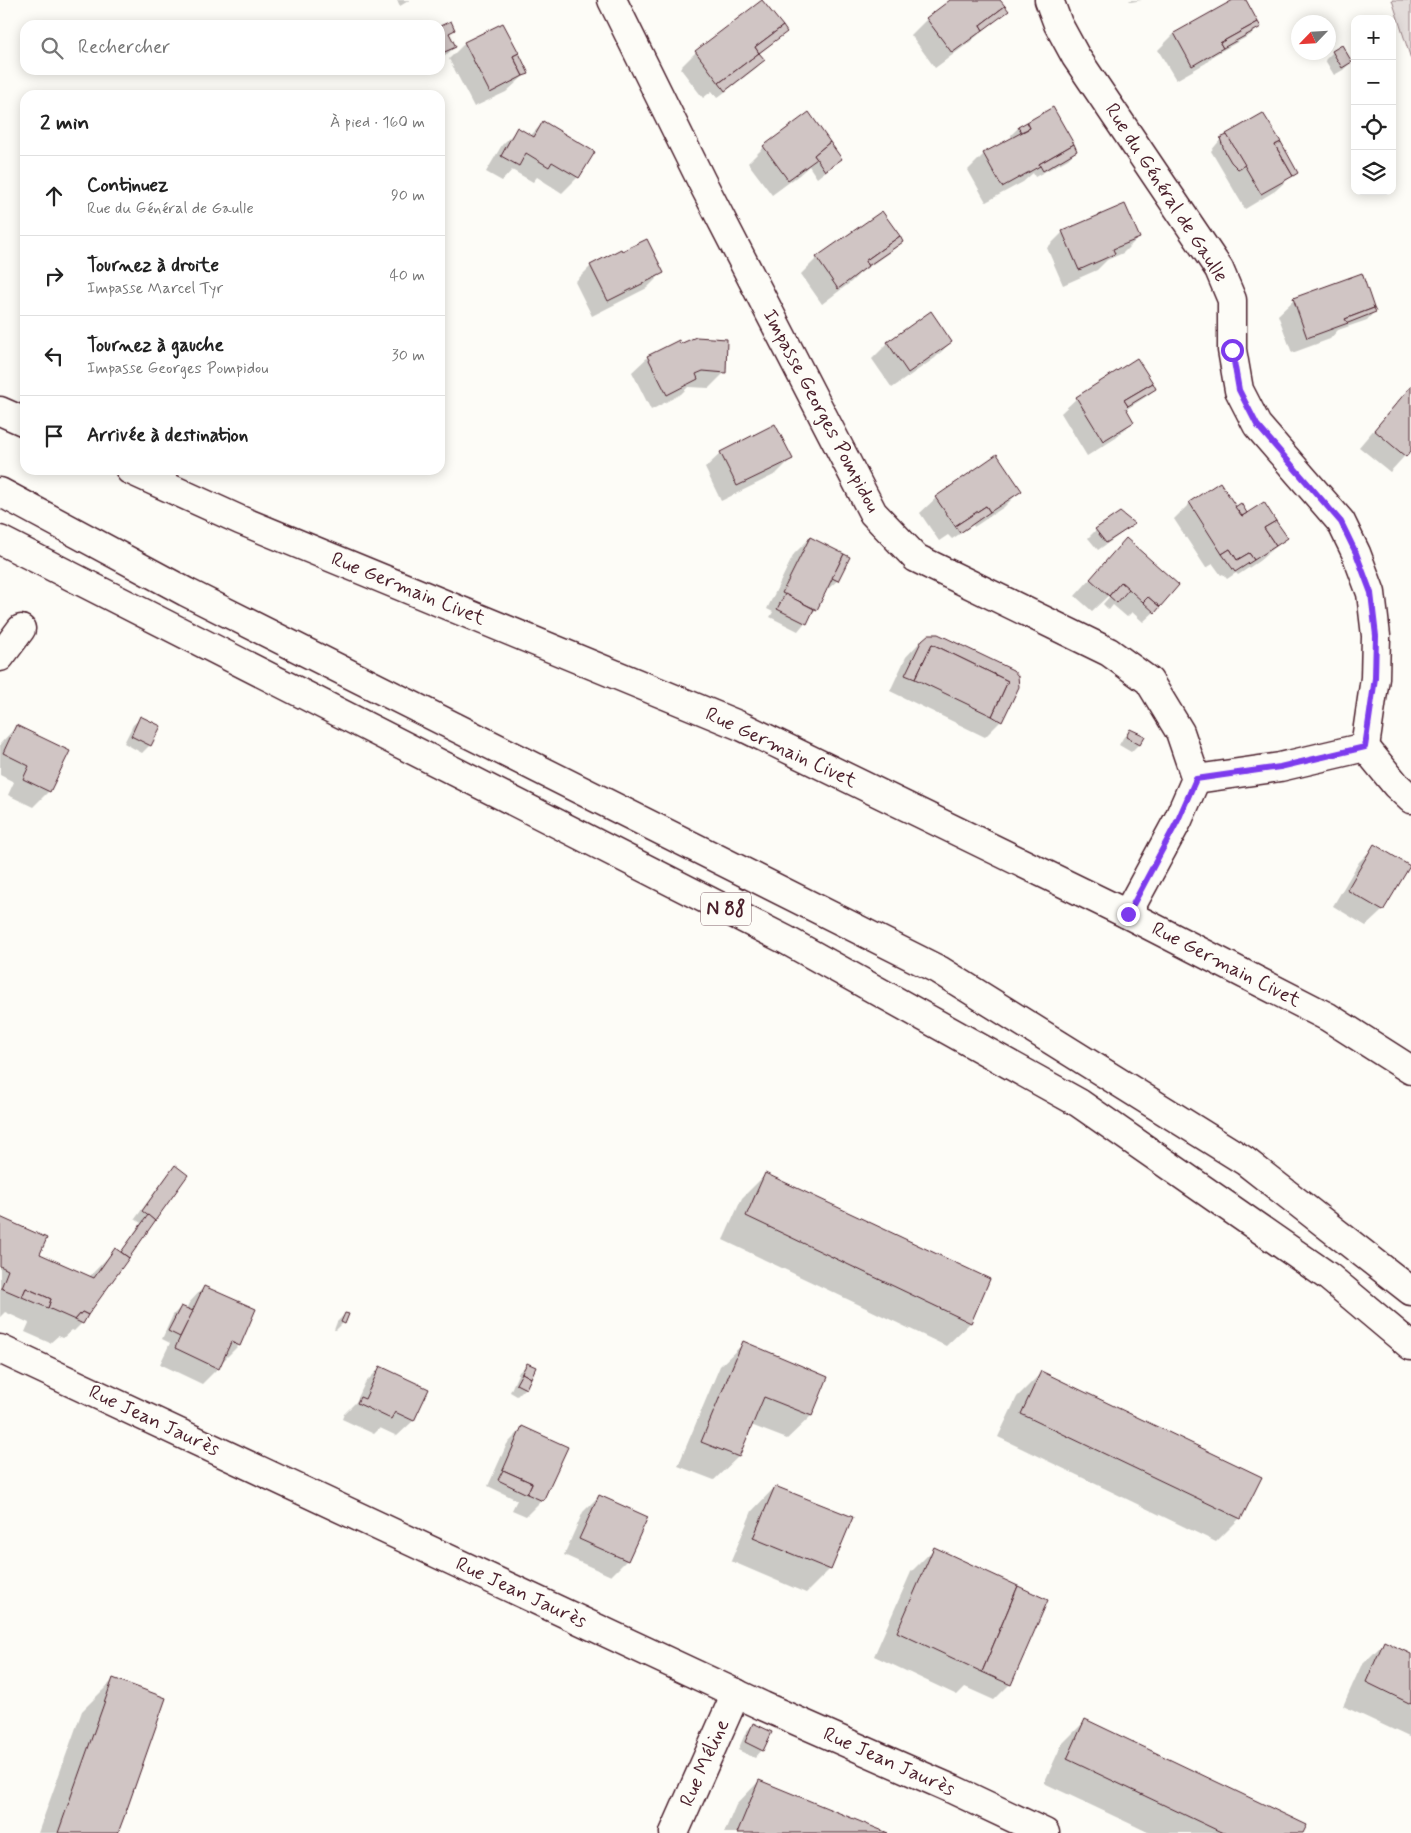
<!DOCTYPE html>
<html lang="fr">
<meta charset="utf-8">
<style>
body{margin:0;font-family:Mynerve,sans-serif;background:#f2f2f2;color:#222}
.controls{position:absolute;right:15px;top:15px;display:grid;overflow:hidden;border-radius:10px;box-shadow:0 2px 12px #0003}
.controls button{width:45px;height:45px;display:grid;place-items:center;padding:0;border:0;border-bottom:1px solid #e0e0e0;background:#fff;color:#222;font:25px sans-serif}
.compass{position:absolute;left:1291px;top:15px;width:45px;height:45px;border-radius:50%;background:#fff;box-shadow:0 2px 12px #0003;rotate:245deg}
.stop{position:absolute;width:15px;height:15px;margin:-11px;border:4px solid #7c3aed;border-radius:50%;background:#fff}
.stop.end{background:#7c3aed;border-color:#fff;box-shadow:0 1px 5px #0008}
.list{margin:0;padding:0;list-style:none}
h2{display:flex;justify-content:space-between;align-items:center;height:65px;margin:0;padding:0 20px;font-size:21px}
h2 small{font-size:16px;font-weight:400;color:#767676}
.list li{display:grid;grid-template-columns:32px 1fr auto;gap:15px;align-items:center;box-sizing:border-box;height:80px;padding:0 20px;border-top:1px solid #e0e0e0}
.list b{display:block;font-size:19px;white-space:nowrap}
.list p{margin:0;font-size:16px;white-space:nowrap;color:#767676}
.list em{font-size:16px;font-style:normal;color:#767676}
.icon{flex:none;width:28px;height:28px;fill:none;stroke:currentColor;stroke-width:2;stroke-linecap:round;stroke-linejoin:round}
.map{position:relative;flex:none;width:1411px;height:1833px;overflow:hidden}
.search{position:absolute;background:#fff;box-shadow:0 2px 12px #0003;left:20px;top:20px;width:425px;height:55px;display:flex;align-items:center;gap:12px;box-sizing:border-box;padding:0 18px;border-radius:15px;color:#767676;font-size:19px}
.panel{position:absolute;background:#fff;box-shadow:0 2px 12px #0003;left:20px;top:90px;width:425px;height:385px;border-radius:15px}
.map>svg:first-child{display:block}
</style>
<div class="map">
<svg width="1411" height="1833" viewBox="0 0 1411 1833">
<rect width="100%" height="100%" fill="#fdfcf7"/>
<filter id="ink" filterUnits="userSpaceOnUse"><feTurbulence type="fractalNoise" baseFrequency=".02" numOctaves="2"/><feDisplacementMap in="SourceGraphic" scale="10" xChannelSelector="R" yChannelSelector="G"/><feConvolveMatrix kernelMatrix="1 2 1 2 8 2 1 2 1" color-interpolation-filters="sRGB"/></filter>
<g filter="url(#ink)">
<path fill="#e3dcda" stroke="#967e82" d="M1392,0H1411V59Z"/>
<g fill="#0003">
<path d="M397,0H410L400,6Z"/>
<path d="M953,0H999L1007,11L966,45L935,68L911,35L927,19Z"/>
<path d="M1129,0H1142L1131,2Z"/>
<path d="M1235,0H1245L1259,27L1252,34L1214,55L1206,63L1176,80L1158,50L1174,34Z"/>
<path d="M440,27L453,30L449,35L455,47L447,54L440,58Z"/>
<path d="M786,32L759,54L764,60L756,68L717,98L712,91L703,98L680,68L696,52Z"/>
<path d="M465,43L527,73L506,92L474,107L449,59Z"/>
<path d="M1333,52L1351,62L1343,70L1334,75L1325,60Z"/>
<path d="M1053,109L1076,151L1068,159L1035,177L1033,173L1023,182L986,202L968,170L984,154L1012,138L1011,135L1018,128Z"/>
<path d="M543,123L578,177L562,193L537,177L533,182L512,170L502,181L486,172L502,145L518,129L530,136Z"/>
<path d="M1221,139L1296,172L1275,191L1245,209L1211,151Z"/>
<path d="M764,147L841,159L817,178L809,166L799,175L772,195L748,163Z"/>
<path d="M1063,232L1139,237L1123,253L1107,260L1097,270L1063,285L1047,248Z"/>
<path d="M902,241L894,249L859,274L851,282L822,304L801,274L817,258Z"/>
<path d="M591,266L663,272L647,288L592,316L575,282Z"/>
<path d="M1294,300L1374,312L1367,320L1338,330L1330,339L1292,353L1278,315Z"/>
<path d="M951,342L935,358L892,388L872,359L888,343Z"/>
<path d="M680,346L725,372L709,388L688,387L681,394L651,410L632,372L648,357Z"/>
<path d="M1411,386V449L1390,472L1359,447Z"/>
<path d="M1155,389L1147,396L1125,410L1132,422L1116,438L1087,456L1061,413L1077,398Z"/>
<path d="M721,453L792,458L776,474L721,501L705,468Z"/>
<path d="M1020,491L1004,507L974,527L973,525L952,539L948,535L939,541L920,513L936,498Z"/>
<path d="M1190,503L1235,508L1286,538L1259,561L1238,575L1236,573L1227,579L1223,574L1221,575L1213,564L1206,568L1174,519Z"/>
<path d="M1120,513L1133,524L1125,531L1098,550L1088,538L1096,530Z"/>
<path d="M810,538L848,557L837,581L829,588L827,587L816,609L798,631L770,617L773,612L767,609L794,554Z"/>
<path d="M1111,556L1154,612L1143,622L1132,612L1127,617L1113,605L1109,610L1103,604L1110,596L1109,595L1092,611L1075,596Z"/>
<path d="M922,640L1001,721L985,737L890,691L906,657Z"/>
<path d="M141,718L150,745L142,753L124,743L133,725Z"/>
<path d="M17,726L49,791L33,807L8,795L14,782L0,775V744Z"/>
<path d="M1130,730L1139,744L1131,752L1119,745L1123,738Z"/>
<path d="M1375,846L1408,866L1382,911L1366,926L1333,906L1359,862Z"/>
<path d="M175,1167L186,1175L82,1323L74,1331L72,1330L63,1338L58,1336L50,1343L25,1332L29,1323L5,1312L0,1317V1218L38,1254L89,1277L115,1250L120,1253L141,1223L135,1219L168,1174Z"/>
<path d="M766,1174L989,1280L970,1323L946,1346L723,1240L742,1198Z"/>
<path d="M204,1287L239,1345L223,1361L222,1360L218,1368L202,1384L160,1364L170,1343L162,1339L173,1315L181,1307L186,1309L189,1303Z"/>
<path d="M345,1314L343,1323L336,1330H334L337,1322Z"/>
<path d="M744,1343L827,1378L811,1416L787,1439L751,1425L738,1457L714,1480L678,1466L720,1366Z"/>
<path d="M527,1365L525,1388L517,1396L510,1392L519,1372Z"/>
<path d="M381,1367L428,1390L413,1421L397,1436L380,1428L374,1434L342,1419L344,1414L356,1402L365,1383Z"/>
<path d="M1041,1373L1240,1518L1216,1542L998,1437L1017,1397Z"/>
<path d="M523,1428L542,1500L526,1516L512,1510L517,1500L488,1486L507,1444Z"/>
<path d="M775,1487L830,1569L806,1593L731,1561L752,1511Z"/>
<path d="M599,1496L627,1560L611,1576L564,1555L583,1512Z"/>
<path d="M934,1549L1010,1684L994,1700L965,1687L957,1695L874,1656L911,1572Z"/>
<path d="M1384,1643L1411,1655V1738L1343,1706L1361,1666Z"/>
<path d="M113,1680L117,1833H38L82,1711Z"/>
<path d="M1085,1721L1302,1833H1150L1044,1783L1062,1744Z"/>
<path d="M753,1725L762,1750L755,1758L738,1750L746,1732Z"/>
<path d="M759,1781L884,1833H724L736,1805Z"/>
</g>
<g fill="#d0c5c4" stroke="#4a1f2b">
<path d="M762,0L783,26L755,47L759,53L719,83L695,51Z"/>
<path d="M950,0H1000L1005,6L980,25L983,30L952,53L926,18Z"/>
<path d="M1233,0H1246L1258,22L1220,43L1223,48L1192,66L1174,33Z"/>
<path d="M1005,6L1009,11L983,30L980,25Z"/>
<path d="M451,21L455,30L449,33L456,47L440,54V26Z"/>
<path d="M1258,22L1261,27L1223,48L1220,43Z"/>
<path d="M503,23L519,53L513,56L523,76L490,93L464,42Z"/>
<path d="M783,26L787,32L759,53L755,47Z"/>
<path d="M1342,45L1352,62L1342,68L1332,51Z"/>
<path d="M519,53L529,74L523,76L513,56Z"/>
<path d="M759,53L765,60L725,91L719,83Z"/>
<path d="M1053,107L1074,144L1039,164L1040,166L1002,187L983,153L1030,128L1027,122Z"/>
<path d="M809,112L830,142L814,155L817,159L788,180L763,146Z"/>
<path d="M1263,113L1281,142L1275,145L1293,176L1261,194L1226,134Z"/>
<path d="M543,121L595,152L579,178L552,162L549,167L526,153L519,166L501,156L517,127L534,137Z"/>
<path d="M1027,122L1030,128L1021,132L1018,127Z"/>
<path d="M1227,135L1245,165L1238,169L1231,162L1224,150L1220,138Z"/>
<path d="M830,142L842,159L825,171L814,155Z"/>
<path d="M1281,142L1298,173L1293,176L1275,145Z"/>
<path d="M1074,144L1077,151L1043,171L1039,164Z"/>
<path d="M1125,204L1140,238L1113,249L1115,254L1079,270L1062,231Z"/>
<path d="M882,211L900,236L865,261L868,266L838,289L816,257Z"/>
<path d="M900,236L903,242L868,266L865,261Z"/>
<path d="M647,239L664,273L608,301L590,265L621,249L622,251Z"/>
<path d="M1362,273L1374,308L1345,319L1348,323L1307,338L1293,298Z"/>
<path d="M1374,308L1376,312L1348,323L1345,319Z"/>
<path d="M931,311L952,342L908,373L887,342Z"/>
<path d="M696,337L727,339L726,373L703,371L696,374L698,379L667,395L647,356L679,340L680,344Z"/>
<path d="M1137,358L1153,383L1124,400L1128,406L1126,408L1134,422L1103,441L1076,397Z"/>
<path d="M1153,383L1156,389L1128,406L1124,400Z"/>
<path d="M1411,386V451L1406,457L1374,430Z"/>
<path d="M775,424L793,459L737,486L720,452Z"/>
<path d="M997,454L1022,491L990,512L986,506L955,526L935,497Z"/>
<path d="M1220,482L1242,516L1264,502L1276,521L1264,528L1276,546L1254,560L1249,553L1237,560L1230,549L1222,554L1189,502Z"/>
<path d="M1241,503L1247,513L1242,516L1235,507Z"/>
<path d="M986,506L990,512L960,533L955,526Z"/>
<path d="M1120,512L1135,524L1106,543L1095,529Z"/>
<path d="M1276,521L1288,538L1276,546L1264,528Z"/>
<path d="M810,537L844,554L817,610L782,593Z"/>
<path d="M1126,538L1179,585L1160,607L1148,597L1143,602L1121,582L1109,596L1090,579Z"/>
<path d="M1230,549L1237,560L1249,553L1254,560L1235,572L1222,554Z"/>
<path d="M844,554L850,557L838,581L832,578Z"/>
<path d="M1121,582L1129,589L1117,603L1109,596Z"/>
<path d="M785,594L814,609L807,624L777,609Z"/>
<path d="M1148,597L1160,607L1155,613L1143,602Z"/>
<path d="M929,634H938L1013,670L1018,676L1019,687L1002,722L992,716L1008,681L932,644L915,679L905,675L922,640Z"/>
<path d="M932,644L1008,681L992,716L915,679Z"/>
<path d="M140,716L161,726L151,746L131,736Z"/>
<path d="M16,725L70,751L50,792L23,779L29,766L3,753Z"/>
<path d="M1130,729L1145,736L1140,745L1126,737Z"/>
<path d="M1374,844L1410,866L1383,911L1347,890Z"/>
<path d="M175,1165L188,1175L155,1221L142,1211Z"/>
<path d="M765,1173L990,1279L971,1323L746,1216Z"/>
<path d="M148,1215L155,1221L129,1258L121,1252Z"/>
<path d="M0,1217L47,1238L40,1254L94,1278L115,1248L129,1258L88,1315L82,1312L75,1320L48,1308L51,1299L26,1288L22,1297L1,1288L8,1270L0,1266Z"/>
<path d="M204,1286L256,1309L240,1346L231,1342L219,1369L175,1348Z"/>
<path d="M26,1288L51,1299L48,1308L22,1297Z"/>
<path d="M181,1306L193,1311L180,1337L168,1331Z"/>
<path d="M82,1312L88,1315L83,1324L75,1320Z"/>
<path d="M345,1313L349,1314L345,1324L341,1322Z"/>
<path d="M743,1341L828,1377L812,1416L764,1397L739,1457L701,1442Z"/>
<path d="M527,1363L536,1367L531,1378L522,1373Z"/>
<path d="M380,1366L429,1389L414,1421L395,1412L391,1419L357,1403L360,1397L365,1399Z"/>
<path d="M1041,1371L1262,1477L1241,1519L1021,1414Z"/>
<path d="M522,1373L531,1378L526,1389L516,1384Z"/>
<path d="M522,1426L568,1447L543,1501L527,1494L532,1483L503,1470Z"/>
<path d="M503,1470L532,1483L527,1494L498,1480Z"/>
<path d="M775,1486L853,1517L831,1570L753,1538Z"/>
<path d="M599,1495L648,1517L628,1561L579,1539Z"/>
<path d="M934,1547L1018,1586L982,1672L897,1632Z"/>
<path d="M1018,1586L1048,1600L1011,1685L982,1672Z"/>
<path d="M1384,1641L1411,1654V1704L1366,1682Z"/>
<path d="M113,1678L166,1698L127,1809L118,1833H58Z"/>
<path d="M1085,1719L1307,1825L1303,1833H1223L1067,1759Z"/>
<path d="M753,1723L772,1732L763,1751L745,1742Z"/>
<path d="M759,1780L888,1833H737Z"/>
</g>
<g fill="none" stroke-linecap="round" stroke-linejoin="round">
<defs>
<g id="minor">
<path d="M612,0L702,182L873,513L916,558L1109,652L1149,681L1180,732L1196,779L1178,820L1127,914"/>
<path d="M1049,0L1058,24L1076,57L1219,269L1232,300V350L1239,390L1257,425L1341,522L1356,553L1371,593L1376,636L1375,678L1365,747"/>
<path d="M0,411L25,422"/>
<path d="M130,470L240,520L743,727L1127,914L1328,1017L1411,1070"/>
<path d="M0,657L21,629"/>
<path d="M1196,779L1280,767L1365,747L1396,785L1411,799"/>
<path d="M0,1349L763,1706L952,1789L1045,1833"/>
<path d="M674,1833L736,1693"/>
</g>
<g id="highway">
<path d="M0,492L186,592L939,970L1245,1161L1411,1291"/>
<path d="M0,540L786,940L1079,1103L1329,1277L1411,1346"/>
</g>
</defs>
<use href="#minor" stroke="#4a1f2b" stroke-width="31"/>
<use href="#highway" stroke="#4a1f2b" stroke-width="31"/>
<use href="#minor" stroke="#fdfcf7" stroke-width="28"/>
<use href="#highway" stroke="#fdfcf7" stroke-width="28"/>
</g>
</g>
<g fill="none" stroke-linecap="round" stroke-linejoin="round" filter="url(#ink)">
<path stroke="#7c3aed" stroke-width="6" d="M1128,914L1178,820L1196,779L1280,767L1365,747L1375,678L1376,636L1371,593L1356,553L1341,522L1257,425L1239,390L1232,350"/>
</g>
<g text-anchor="middle" dominant-baseline="central" stroke-width="5" stroke-linejoin="round" paint-order="stroke">
<rect fill="#fdfcf7" stroke="#806168" stroke-width="1" x="701" y="892.5" width="50" height="33" rx="4"/>
<g font-size="19" font-weight="bold" fill="#4a1f2b">
<text x="726" y="909">N 88</text>
</g>
<g font-size="20" fill="#4a1f2b" stroke="#fdfcf7">
<text transform="translate(1166 193) rotate(57)">Rue du Général de Gaulle</text>
<text transform="translate(821 411) rotate(62)">Impasse Georges Pompidou</text>
<text transform="translate(408 589) rotate(22)">Rue Germain Civet</text>
<text transform="translate(781 748) rotate(25)">Rue Germain Civet</text>
<text transform="translate(1226 965) rotate(27)">Rue Germain Civet</text>
<text transform="translate(154 1421) rotate(25)">Rue Jean Jaurès</text>
<text transform="translate(521 1593) rotate(25)">Rue Jean Jaurès</text>
<text transform="translate(889 1762) rotate(24)">Rue Jean Jaurès</text>
<text transform="translate(705 1763) rotate(-66)">Rue Méline</text>
</g>
</g>
</svg>
<div class="controls">
<button>+</button>
<button>−</button>
<button><svg class="icon" aria-label="locate" viewBox="0 0 24 24"><circle cx="12" cy="12" r="6"/><path d="M12 2v4M12 18v4M2 12h4M18 12h4"/></svg></button>
<button><svg class="icon" aria-label="layers" viewBox="0 0 24 24"><path d="M12 4l9 5-9 5-9-5zM3 14l9 5 9-5"/></svg></button>
</div>
<svg class="compass" viewBox="-18 -18 36 36"><path d="M0-13l5 13h-10z" fill="#e53935"/><path d="M0 13l5-13h-10z" fill="#767676"/></svg>
<div class="stop" style="left:1232px;top:350px"></div>
<div class="stop end" style="left:1128px;top:914px"></div>
<div class="search"><svg class="icon" aria-label="search" viewBox="0 0 24 24"><circle cx="10" cy="10" r="6"/><path d="M15 15l6 6"/></svg>Rechercher</div>
<section class="panel">
<h2>2 min<small>À pied · 160 m</small></h2>
<ul class="list">
<li><svg class="icon" aria-label="ahead" viewBox="0 0 24 24"><path d="M12 20V5M6 11l6-6 6 6"/></svg><div><b>Continuez</b><p>Rue du Général de Gaulle</p></div><em>90 m</em></li>
<li><svg class="icon" aria-label="right" viewBox="0 0 24 24"><path d="M7 20v-9h11M14 6l5 5-5 5"/></svg><div><b>Tournez à droite</b><p>Impasse Marcel Tyr</p></div><em>40 m</em></li>
<li><svg class="icon" aria-label="left" viewBox="0 0 24 24"><path d="M17 20v-9H6M10 6l-5 5 5 5"/></svg><div><b>Tournez à gauche</b><p>Impasse Georges Pompidou</p></div><em>30 m</em></li>
<li><svg class="icon" aria-label="arrive" viewBox="0 0 24 24"><path d="M6 21V4h12l-3 4 3 4H6"/></svg><div><b>Arrivée à destination</b></div></li>
</ul>
</section>
</div>
